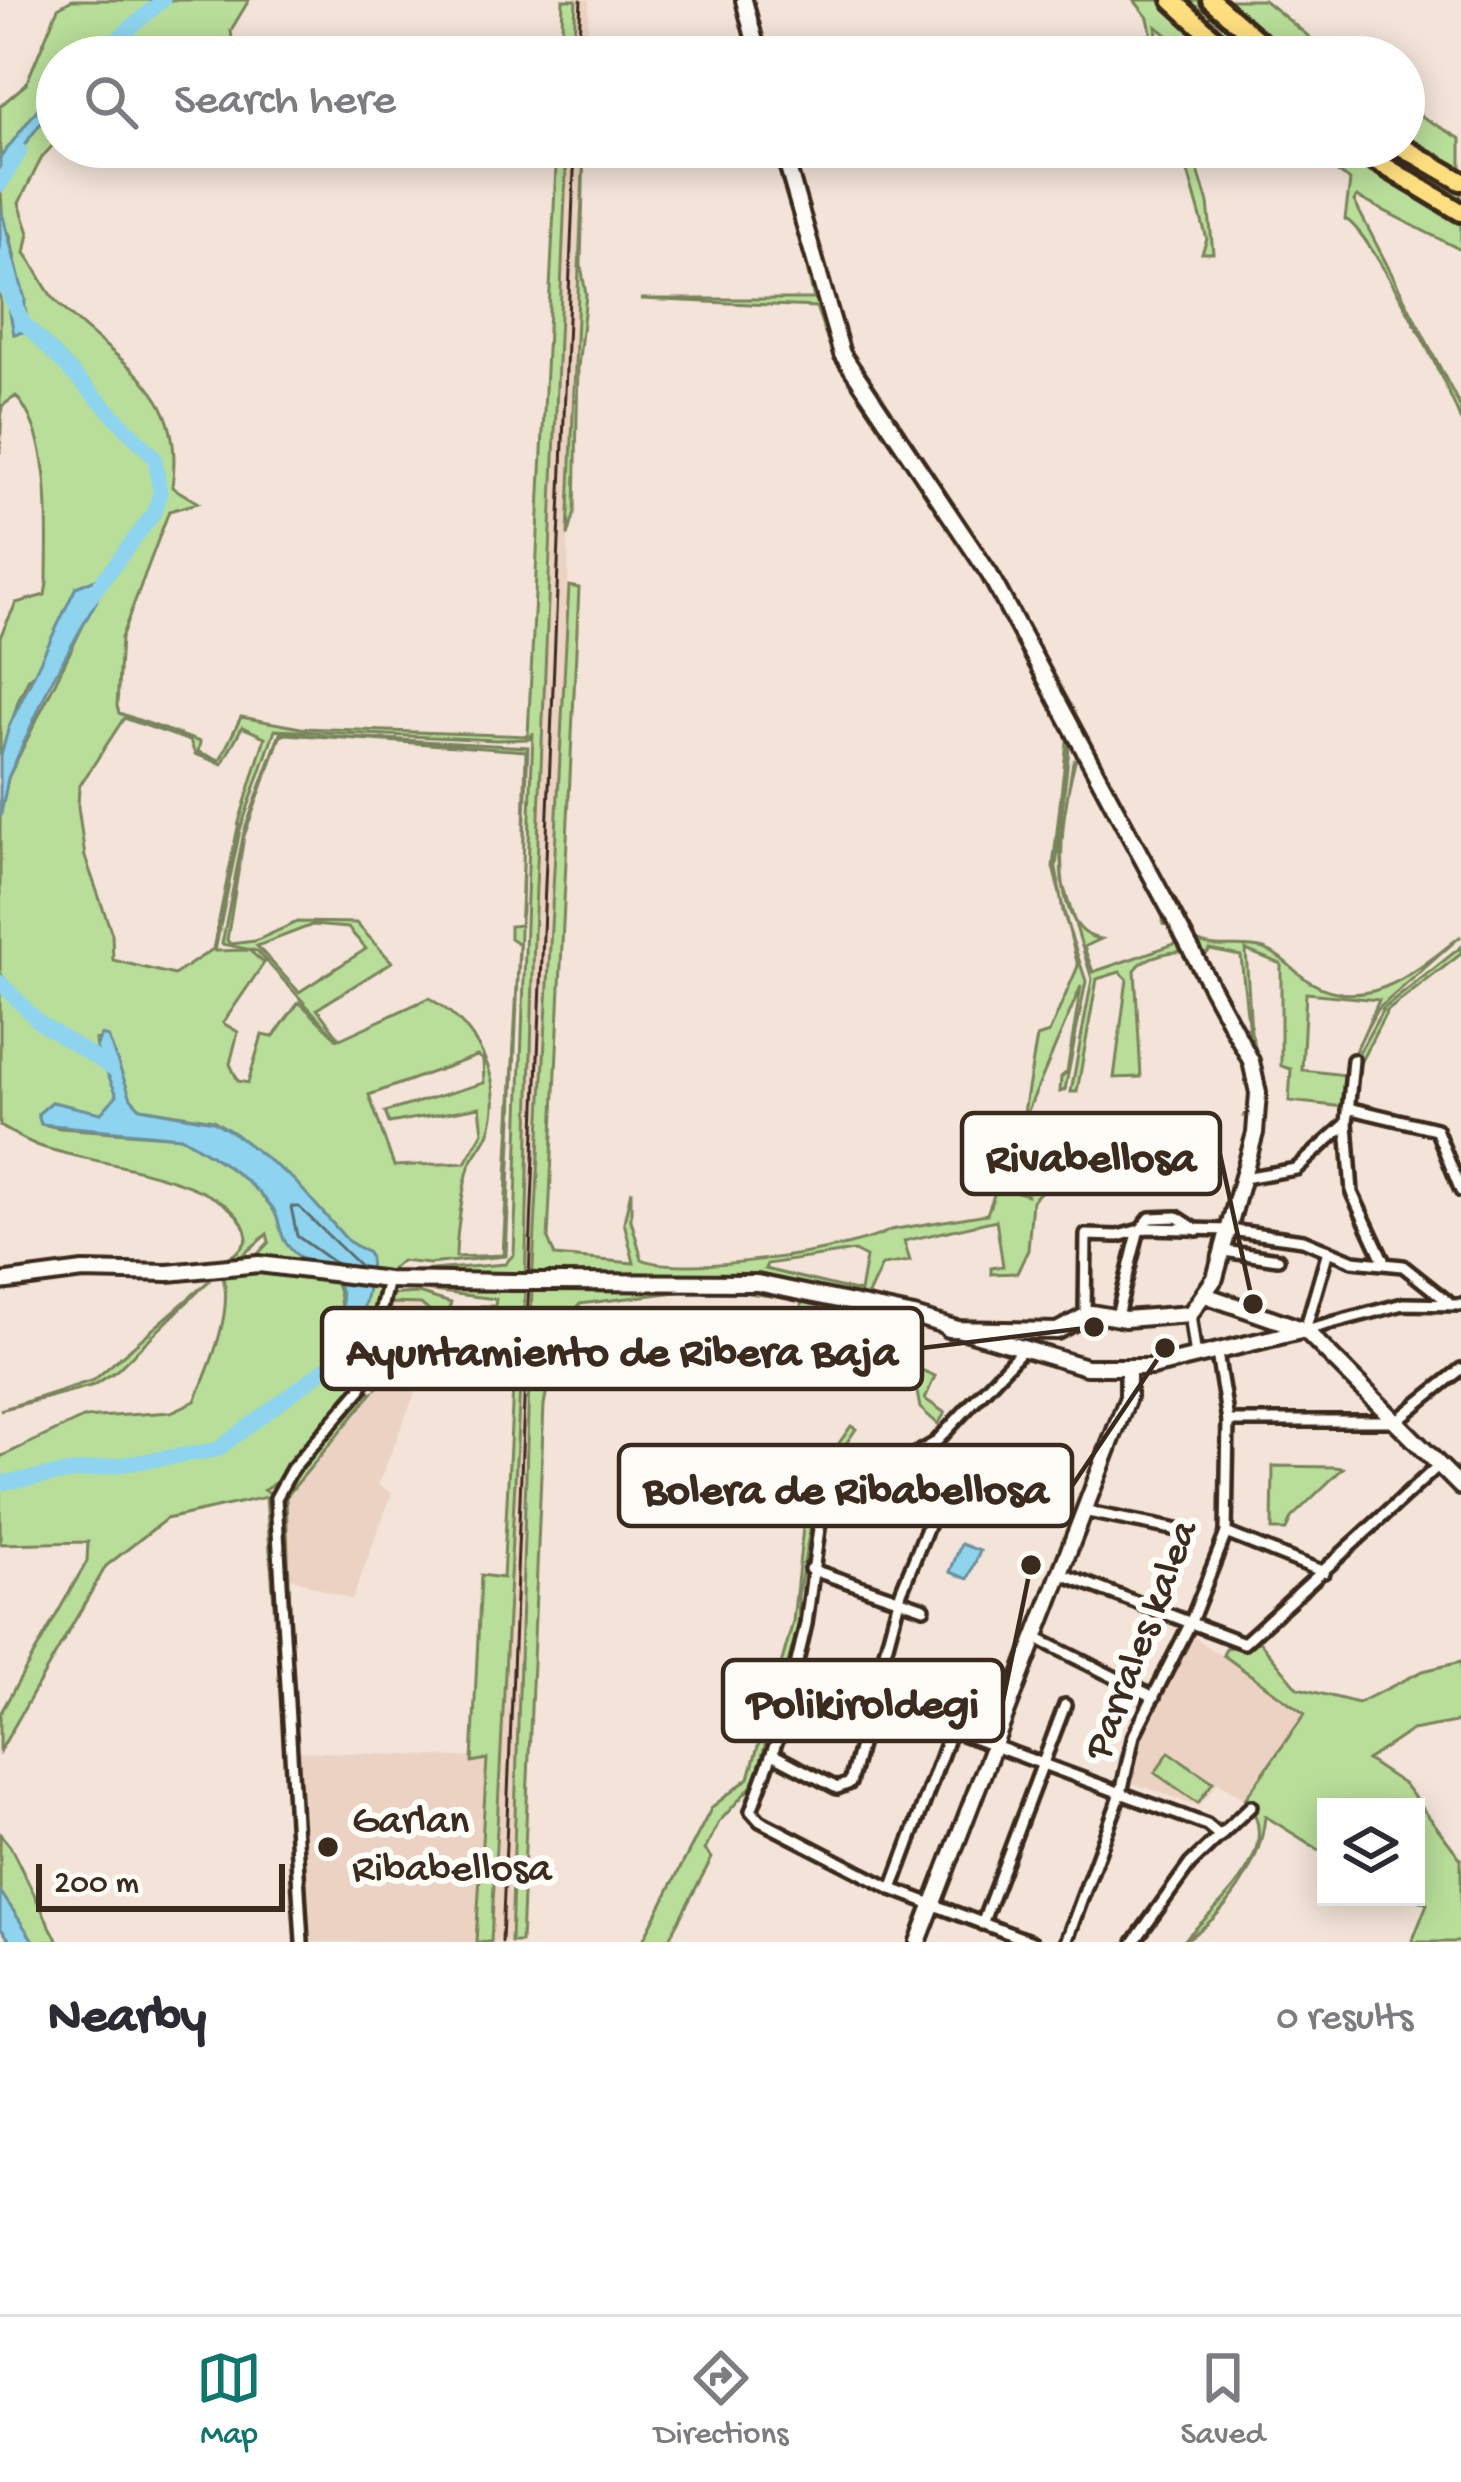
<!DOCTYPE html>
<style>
body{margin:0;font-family:"Gochi Hand",sans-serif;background:#f7f7f7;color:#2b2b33}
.controls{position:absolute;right:36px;bottom:36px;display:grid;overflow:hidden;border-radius:0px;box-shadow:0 6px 30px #0003}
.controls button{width:108px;height:108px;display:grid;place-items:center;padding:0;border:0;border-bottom:3px solid #e1e1e2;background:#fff;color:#2b2b33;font:60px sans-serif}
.scale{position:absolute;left:36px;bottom:30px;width:249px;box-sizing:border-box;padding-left:12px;border:6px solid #3b2a1e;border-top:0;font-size:33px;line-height:42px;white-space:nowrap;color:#3b2a1e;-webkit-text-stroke:9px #fdfcf7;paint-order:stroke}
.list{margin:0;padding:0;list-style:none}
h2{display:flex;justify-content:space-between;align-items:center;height:156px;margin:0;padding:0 48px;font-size:51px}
h2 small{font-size:39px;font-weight:400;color:#7c7c81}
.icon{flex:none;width:66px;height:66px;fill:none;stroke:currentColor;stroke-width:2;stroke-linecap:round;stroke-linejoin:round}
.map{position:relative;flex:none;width:1461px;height:1942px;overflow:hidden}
.search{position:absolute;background:#fff;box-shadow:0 6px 30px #0003;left:36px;right:36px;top:36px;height:132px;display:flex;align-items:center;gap:30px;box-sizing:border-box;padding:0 42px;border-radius:66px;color:#7c7c81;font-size:45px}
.sheet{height:372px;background:#fff}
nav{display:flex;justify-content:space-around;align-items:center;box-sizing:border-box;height:168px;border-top:3px solid #e1e1e2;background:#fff;font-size:33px;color:#7c7c81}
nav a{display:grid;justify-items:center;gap:6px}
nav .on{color:#0f766e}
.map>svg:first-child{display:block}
</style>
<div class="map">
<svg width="1461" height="1942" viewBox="0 0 1461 1942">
<rect width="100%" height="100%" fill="#f3e3d8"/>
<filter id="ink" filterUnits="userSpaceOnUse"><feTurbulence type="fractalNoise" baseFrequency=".00833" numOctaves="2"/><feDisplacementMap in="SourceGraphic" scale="24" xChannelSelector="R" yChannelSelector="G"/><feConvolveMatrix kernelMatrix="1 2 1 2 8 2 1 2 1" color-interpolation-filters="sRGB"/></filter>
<g filter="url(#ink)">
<g fill="#ecd2c2">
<path d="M576,0H589L587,57H573Z"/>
<path d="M567,147H584L568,519L569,661L532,1287L511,1942H491L525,1289L534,935Z"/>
<path d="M391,1303L421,1304L429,1311L415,1340L433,1348L378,1485L392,1493L352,1600L288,1577L286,1497L294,1481L389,1377L390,1372L377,1366Z"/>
<path d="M1191,1635L1305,1713L1245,1799L1218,1782L1199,1806L1133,1783L1143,1731Z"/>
<path d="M294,1751L487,1758L476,1942H309L304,1803L298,1797Z"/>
</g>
<g fill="#b8de99" stroke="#7a845c" stroke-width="3" fill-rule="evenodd">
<path d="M72,0H249L231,30L234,57H57V84L0,158V106L26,84L58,8Z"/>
<path d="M563,0H576L573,57H561Z"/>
<path d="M1134,0H1160L1221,57H1194L1156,26L1160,57H1156L1148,18Z"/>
<path d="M1180,0H1202L1267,57H1243Z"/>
<path d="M1223,0H1264L1334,57H1289Z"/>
<path d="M57,101V141L42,157L19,203L29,233L25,253C37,268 43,287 55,300C117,366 187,384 172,487L198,503L169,511L121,638L117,706L119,713L200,742L198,752L220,760L241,717L301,728L528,736L557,147H567L534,935L525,1289L491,1942H476L487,1759L472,1762L481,1575L503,1578L516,1330L481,1321V1306H495L496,1299L391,1286L517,1287L516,1277L407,1272L505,1264L514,1254L533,733L530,739L497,740L275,730L240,830L215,951L249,950L264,963L223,1023L238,1032L230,1064L238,1081L248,1083L262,1035L273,1037L299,1002L338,1040L257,951L222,944L244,832L280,733L528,747L506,1256L429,1264L401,1261L383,1277L372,1275L368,1253L348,1241L294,1180L235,1134L213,1120L141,1108L131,1099L108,1037L95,1040L96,1048L118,1095L101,1114L52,1102L38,1114L41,1124L60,1128L181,1137C211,1155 252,1179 272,1208C280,1218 279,1232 286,1243C291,1250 303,1255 310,1259C340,1276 344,1297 339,1330L357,1332L367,1284L380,1283L354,1395L279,1480L264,1490L271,1493L299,1942L266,1497L166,1519L106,1566L0,1751V1714L87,1561L88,1542L0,1544V1457L83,1418L171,1412L195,1401C209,1368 235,1309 222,1275L0,1284L94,1275L280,1270L282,1262L253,1259L269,1242L267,1234L238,1259L221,1263L176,1270L86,1267L0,1277C26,1267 70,1266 100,1264C137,1262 232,1281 247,1238C242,1178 86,1163 42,1147C27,1142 14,1134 0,1126V990L26,1015L31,1011L0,973V818L8,778L101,589L96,579L76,587L41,668L29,678L19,699L0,759V637L16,603L45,595L47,583C47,529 54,439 16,396L2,406L0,453V258L14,334L24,332L27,318L10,235L3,223L0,178ZM124,718L190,741L195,754L222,764L242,727L265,737L239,822L213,949L174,975L113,960L112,934L85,857L78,807L79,787ZM286,734L526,751L522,911L520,925L510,926V938L519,944L518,966L503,1255L456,1257C456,1238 463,1183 470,1165C475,1153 485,1144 489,1132C507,1079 475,1024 429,998L340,1039L317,1009L392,962L356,923L297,922L255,941L230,944L227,940L244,836L280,737ZM312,925L348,928L366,949L299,992L257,946ZM477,1056L483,1060L484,1083L385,1112L389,1123L480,1107L483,1132L465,1163L394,1166L369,1095Z"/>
<path d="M1404,106L1461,139V172L1404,139Z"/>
<path d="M584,147L581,265L586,295L578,367L575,512L568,536Z"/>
<path d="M779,147L836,351L975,557L1071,731L1056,867L1063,912L1086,981L1065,1090L1060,1092L1061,1077L1067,1072L1081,986L1024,1120L1003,1187L1027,1195L1033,1159L1050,1162L1046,1186L1032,1201L1028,1250L1017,1273L991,1274V1268L1003,1266L996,1220L904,1241L910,1261L882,1265L866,1299L747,1277H549V1287L678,1285L681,1291L749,1285L827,1302V1324L815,1348L799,1318L802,1300L709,1288L580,1304L558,1329L544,1405L521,1942H511L532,1287L569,586L579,588L548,1239L555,1256L634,1263L624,1222L631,1190V1220L642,1259C678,1277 856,1251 890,1230L987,1214L1024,1112L1037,1037L1049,1033L1078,966L1053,867L1068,732L991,588L829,344L816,307L641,299H814ZM854,1251L866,1257L860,1292L765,1269L767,1264Z"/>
<path d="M785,147H790L831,310L847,350L972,537L1194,940C1218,952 1240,942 1264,949C1282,955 1294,972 1310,982C1368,1016 1417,970 1461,936L1376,1011L1351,1059L1345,1107L1289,1101L1291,1069L1281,1066V964L1246,950L1251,1032L1266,1087H1260L1242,1035L1249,1033L1241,956L1210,950L1202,959L991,573L842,350ZM1306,993L1379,1000L1345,1075L1302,1070Z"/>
<path d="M1181,147H1191L1208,203L1213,253H1202L1207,239Z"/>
<path d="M1303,147H1339L1461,221V250L1357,197L1354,201L1461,408V422C1451,390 1369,228 1345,219L1350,181Z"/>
<path d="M1364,147H1392L1461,187V205Z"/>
<path d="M1082,751L1177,922L1176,927L1163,924C1168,889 1106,797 1086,762L1077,756C1063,797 1042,931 1101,939L1084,947L1093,972L1186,940C1213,991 1263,1055 1253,1116H1244C1278,1079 1211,1013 1201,981C1198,972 1196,964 1192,954C1176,948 1144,956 1135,970L1141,1077L1114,1078L1127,979L1120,972L1097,979L1077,1092H1071L1092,979L1062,881L1060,843L1073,762Z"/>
<path d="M1461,947V954L1387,1011L1361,1061L1359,1053L1383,1009Z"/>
<path d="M210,1280L116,1371L94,1385L0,1410L94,1380Z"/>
<path d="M418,1293L451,1303L433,1348L415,1340L429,1311L421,1304L391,1303L377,1365L391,1372L377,1388L371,1369L385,1295Z"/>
<path d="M882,1353L935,1376L925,1399L945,1413L938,1424L920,1408L916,1387L880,1370Z"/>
<path d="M364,1392H373L286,1497L295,1751L278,1506L288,1480Z"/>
<path d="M851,1426L856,1429L818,1484L798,1596L799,1623L755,1782L719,1822L705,1850L712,1858L667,1942H642L712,1807L749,1778L793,1622L807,1489Z"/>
<path d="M1273,1466L1335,1467L1343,1468L1291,1518L1286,1530H1272Z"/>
<path d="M1260,1642L1298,1688L1358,1703L1423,1671L1461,1662V1721L1412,1730L1367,1760L1405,1785L1461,1859V1942H1412L1427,1904L1411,1897H1416V1807H1326V1854L1265,1816C1261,1866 1225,1917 1182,1942C1215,1907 1289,1850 1245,1799L1305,1714L1223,1655L1226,1648Z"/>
<path d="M1169,1752L1213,1782L1198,1803L1155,1773Z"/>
<path d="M0,1834L10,1846L58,1942H34L0,1891Z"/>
</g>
<g fill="#8ed4ef" stroke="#6d909b" stroke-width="3">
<path d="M57,84V101L0,178V158Z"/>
<path d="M0,205L25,299L24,332L14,334L0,258Z"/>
<path d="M96,579L101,589L96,602L50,684L8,778L0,818V759L9,726L76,587Z"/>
<path d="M101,1035L108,1037L131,1098L140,1108L213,1121L235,1134L294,1180L348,1241L368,1253C376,1266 362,1315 357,1332L339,1330C354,1256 310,1279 286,1243C279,1232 280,1218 272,1207C251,1179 211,1154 181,1137L41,1124L38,1114L52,1102L101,1113L117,1095L96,1048Z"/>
<path d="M961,1544L980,1551L968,1579L950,1572Z"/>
<path d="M0,1891L34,1942H11L0,1927Z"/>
</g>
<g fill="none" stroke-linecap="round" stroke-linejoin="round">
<path stroke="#5c6e72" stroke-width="3" d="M336,1264L297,1236L291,1207H299L361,1267"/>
<g stroke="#8ed4ef" stroke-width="15">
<path d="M97,57L163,0"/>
<path d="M0,185L20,151"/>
<path d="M0,258L5,288L24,323L155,458L160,493L154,513L88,600"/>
<path d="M0,982L40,1023L110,1067"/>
<path d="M0,1483L217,1450L343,1355L354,1312"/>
</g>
<defs>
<g id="street">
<path d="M1348,1108L1436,1129L1461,1191"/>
<path d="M1347,1123L1352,1193L1384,1262"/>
<path d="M1244,1178L1296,1169L1347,1123L1353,1060"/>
<path d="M1224,1251L1278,1259"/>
<path d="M1327,1254L1305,1330L1403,1304L1461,1305"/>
<path d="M1190,1314L1196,1357"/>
<path d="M1085,1315L1086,1235L1118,1236L1147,1228L1230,1230L1303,1240L1353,1261L1403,1266L1447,1301"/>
<path d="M1117,1316L1138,1233L1150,1218L1177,1217L1197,1230"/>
<path d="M1023,1349L935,1443L841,1497L820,1521L806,1624L781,1729L751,1811L760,1821L892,1889L1032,1942"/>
<path d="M1228,1421H1396L1461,1369"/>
<path d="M1083,1511L1177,1530"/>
<path d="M1226,1533L1324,1572"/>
<path d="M810,1569L924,1608"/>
<path d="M1059,1573L1244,1643L1439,1465"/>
<path d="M1034,1637L1154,1697"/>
<path d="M873,1701L1207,1825L1220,1836"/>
<path d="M774,1755L837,1788L850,1783L901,1592L939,1499"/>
<path d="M892,1889L951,1730"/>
<path d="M982,1924L1065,1705"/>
<path d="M302,1942L276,1498L292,1469L361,1389L388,1280"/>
<path d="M1066,1942L1121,1793L1134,1735L1190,1624L1226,1533L1228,1421L1217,1353"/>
<path d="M1134,1942L1190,1864L1251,1806"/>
</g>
<g id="secondary">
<path d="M744,0L759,57"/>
<path d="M782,147L842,354L990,575L1251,1061L1258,1093L1255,1133L1215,1278L1190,1314L1125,1319L1091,1313L1057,1331L948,1329"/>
<path d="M0,1282L83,1271L168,1273L259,1264L388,1280L512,1282"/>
<path d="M553,1282L757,1283L914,1316L1086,1367H1152L1305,1330"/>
<path d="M1205,1295L1305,1330"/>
<path d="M1305,1330L1461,1487"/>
<path d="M918,1942L1128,1397V1367"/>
</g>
<g id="highway">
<path d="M1172,0L1234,57"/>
<path d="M1211,0L1277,57"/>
<path d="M1353,147L1461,212"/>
<path d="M1402,147L1461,181"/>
</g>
</defs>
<use href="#street" stroke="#3b2a1e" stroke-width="18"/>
<use href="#secondary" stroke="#3b2a1e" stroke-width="22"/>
<use href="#highway" stroke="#3b2a1e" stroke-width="26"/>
<use href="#street" stroke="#fdfcf7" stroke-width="9"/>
<use href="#secondary" stroke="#fdfcf7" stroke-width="14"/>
<use href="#highway" stroke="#fedf80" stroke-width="16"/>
<g stroke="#3b2a1e" stroke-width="3">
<path d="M578,57L581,0"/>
<path d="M502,1942L575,147"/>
</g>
<defs>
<path id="secondary-bridge" d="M512,1282H553"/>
</defs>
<use href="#secondary-bridge" stroke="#3b2a1e" stroke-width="22" stroke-linecap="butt"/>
<use href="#secondary-bridge" stroke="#fdfcf7" stroke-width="14"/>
</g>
</g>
<circle fill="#3b2a1e" stroke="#fdfcf7" stroke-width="4.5" cx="328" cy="1847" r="12"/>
<g text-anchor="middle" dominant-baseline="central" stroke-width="12" stroke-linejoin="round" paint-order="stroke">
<g font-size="42" fill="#3b2a1e" stroke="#fdfcf7">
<text transform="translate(1144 1641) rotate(-69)">Parrales kalea</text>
</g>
<g font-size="42" fill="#3b2a1e" stroke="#fdfcf7" text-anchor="start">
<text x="352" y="1823">Garlan<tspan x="352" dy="48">Ribabellosa</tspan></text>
</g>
</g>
<path fill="none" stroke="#3b2a1e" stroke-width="4.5" d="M1253 1304L1220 1154M1094 1327L922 1348M1165 1348L1072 1486M1031 1565L1003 1701"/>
<g fill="#3b2a1e" stroke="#fdfcf7" stroke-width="4.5">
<circle cx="1253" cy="1304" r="12"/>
<circle cx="1094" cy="1327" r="12"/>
<circle cx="1165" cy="1348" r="12"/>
<circle cx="1031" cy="1565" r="12"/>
</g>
<g fill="#fdfcf7" stroke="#3b2a1e" stroke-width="4.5">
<rect x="962" y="1113" width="258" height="81" rx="12"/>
<rect x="322" y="1308" width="600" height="81" rx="12"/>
<rect x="619" y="1445" width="453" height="81" rx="12"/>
<rect x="723" y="1660" width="280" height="81" rx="12"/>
</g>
<g font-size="45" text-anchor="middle" font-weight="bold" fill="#3b2a1e">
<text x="1091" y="1170">Rivabellosa</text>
<text x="622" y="1364">Ayuntamiento de Ribera Baja</text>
<text x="846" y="1502">Bolera de Ribabellosa</text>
<text x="863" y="1716">Polikiroldegi</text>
</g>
</svg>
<div class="controls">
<button><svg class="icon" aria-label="layers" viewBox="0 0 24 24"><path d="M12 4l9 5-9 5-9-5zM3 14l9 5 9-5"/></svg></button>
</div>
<div class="scale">200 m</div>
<div class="search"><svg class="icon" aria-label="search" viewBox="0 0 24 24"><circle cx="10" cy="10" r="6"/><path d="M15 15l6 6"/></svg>Search here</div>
</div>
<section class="sheet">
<h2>Nearby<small>0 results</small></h2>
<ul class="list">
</ul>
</section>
<nav>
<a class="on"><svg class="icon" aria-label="map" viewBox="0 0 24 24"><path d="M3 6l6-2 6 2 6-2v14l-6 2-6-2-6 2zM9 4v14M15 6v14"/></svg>Map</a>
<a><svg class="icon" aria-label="directions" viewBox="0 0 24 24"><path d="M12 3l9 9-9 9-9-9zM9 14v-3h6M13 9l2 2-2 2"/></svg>Directions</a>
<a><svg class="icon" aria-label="saved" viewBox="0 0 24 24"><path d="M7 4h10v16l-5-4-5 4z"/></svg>Saved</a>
</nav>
